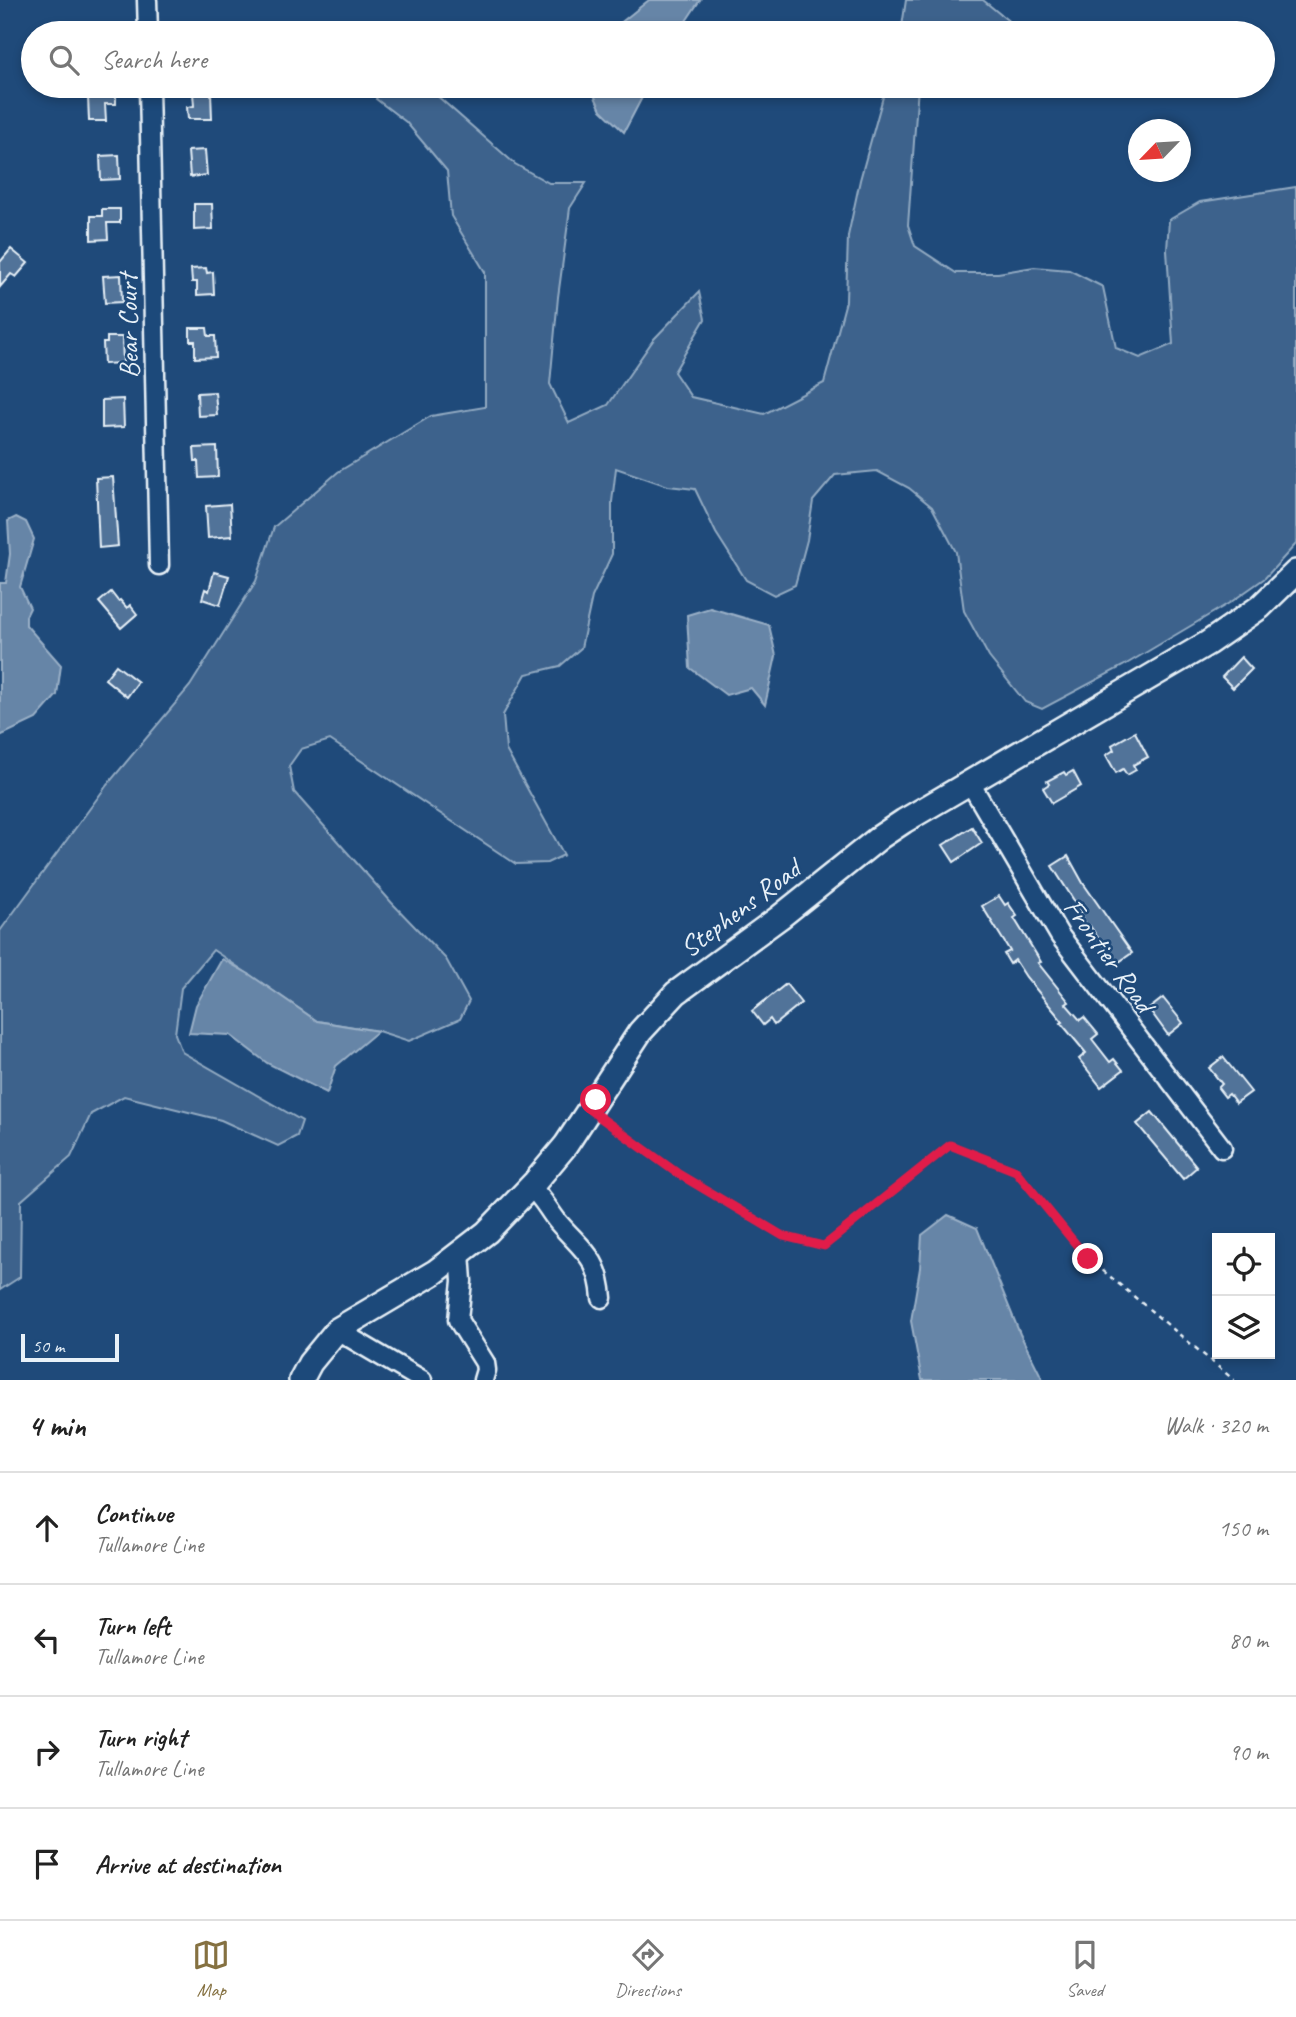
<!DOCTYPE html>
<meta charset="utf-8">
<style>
body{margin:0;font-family:Caveat,sans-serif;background:#f6f6f6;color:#222}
.controls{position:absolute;right:21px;bottom:21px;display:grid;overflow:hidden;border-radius:0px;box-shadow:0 4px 10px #0003}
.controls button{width:63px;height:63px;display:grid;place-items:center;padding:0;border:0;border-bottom:2px solid #e0e0e0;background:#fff;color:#222;font:35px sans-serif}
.compass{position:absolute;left:1128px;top:119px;width:63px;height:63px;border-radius:50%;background:#fff;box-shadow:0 4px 10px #0003;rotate:245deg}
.scale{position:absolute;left:21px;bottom:18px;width:98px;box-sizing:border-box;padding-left:7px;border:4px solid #e8f1f8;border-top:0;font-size:19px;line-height:24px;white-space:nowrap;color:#e8f1f8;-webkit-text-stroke:5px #1f4a7a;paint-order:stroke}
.stop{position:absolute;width:21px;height:21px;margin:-16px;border:5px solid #e11d48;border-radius:50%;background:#fff}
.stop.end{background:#e11d48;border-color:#fff;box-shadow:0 2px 7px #0008}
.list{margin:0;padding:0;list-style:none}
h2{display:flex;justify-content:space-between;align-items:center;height:91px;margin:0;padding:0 28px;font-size:30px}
h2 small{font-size:23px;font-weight:400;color:#767676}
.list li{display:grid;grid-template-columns:46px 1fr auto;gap:21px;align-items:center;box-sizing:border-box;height:112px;padding:0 28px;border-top:2px solid #e0e0e0}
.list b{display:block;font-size:26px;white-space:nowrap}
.list p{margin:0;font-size:23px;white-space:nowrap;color:#767676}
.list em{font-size:23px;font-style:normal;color:#767676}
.icon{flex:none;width:38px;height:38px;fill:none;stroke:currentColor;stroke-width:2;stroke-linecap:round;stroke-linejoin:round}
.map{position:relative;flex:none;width:1296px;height:1380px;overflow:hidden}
.search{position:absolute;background:#fff;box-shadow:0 4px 10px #0003;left:21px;right:21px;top:21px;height:77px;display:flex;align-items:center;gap:18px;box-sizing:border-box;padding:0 24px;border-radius:38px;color:#767676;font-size:26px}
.sheet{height:539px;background:#fff}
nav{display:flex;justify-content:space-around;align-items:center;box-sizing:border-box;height:98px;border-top:2px solid #e0e0e0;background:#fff;font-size:19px;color:#767676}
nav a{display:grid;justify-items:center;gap:4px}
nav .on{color:#857141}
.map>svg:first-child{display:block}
</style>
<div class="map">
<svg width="1296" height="1380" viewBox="0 0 1296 1380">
<rect width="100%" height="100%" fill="#1f4a7a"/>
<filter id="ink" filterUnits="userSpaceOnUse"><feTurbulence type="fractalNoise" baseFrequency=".0143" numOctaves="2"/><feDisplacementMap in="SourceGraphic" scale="14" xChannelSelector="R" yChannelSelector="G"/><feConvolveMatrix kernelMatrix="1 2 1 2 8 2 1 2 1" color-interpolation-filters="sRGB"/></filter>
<g filter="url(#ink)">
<g fill="#3c628c" stroke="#92aac2" stroke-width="2">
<path d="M906,0H983L1023,33H901Z"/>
<path d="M382,86H410L435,94L515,164L549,183H586L570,208L558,297L550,384L569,423L608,405L654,339L699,292L705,319L674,372L691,397L764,414L824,383L846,301L848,236L860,180L886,86H918L908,225L915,246L956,273H998L1034,267L1069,270L1103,287L1116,348L1140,358L1173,344L1167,250L1169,220L1200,202L1296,187V544L1265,578L1231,602L1123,666L1042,709L1025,702L989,657L964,611L956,552L932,507L909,488L877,471L835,475L813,501L807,540L795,585L774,595L746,580L716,533L695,489L668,486L616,468L612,502V554L592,597L581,648L560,666L526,674L503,715L506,750L564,855L547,863L516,864L330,740L301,749L289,766L294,792L392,903L446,959L469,1001L460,1019L409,1041L378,1031L317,1021L213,950L181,988L175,1034L182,1052L302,1121L297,1136L278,1146L221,1120L124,1096L91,1114L71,1157L21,1201L20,1277L0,1290V931L107,785L190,686L256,581L274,527L338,472L431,416L485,407V272L451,216L447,171L406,122L376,99Z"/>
</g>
<g fill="#6685a7" stroke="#9ab0c7" stroke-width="2">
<path d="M649,0H700L678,33H608Z"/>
<path d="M590,86H648L624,132L601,110Z"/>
<path d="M16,517L26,522L34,539L20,587L30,608L26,616V625L61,665L57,695L36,719L0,736V583H6L10,554L8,521Z"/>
<path d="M710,608L769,625L776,656L765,705L751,688L726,695L690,668L687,615Z"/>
<path d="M222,959L249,974L317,1021L378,1031L336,1066L327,1093L267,1063L230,1035L189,1033L196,1005Z"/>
<path d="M948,1215L977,1228L1020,1334L1043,1380H922L911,1321L920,1268L922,1235Z"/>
</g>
<g fill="#517399" stroke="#e8f1f8" stroke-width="2">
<path d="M99,89H116V104H105L106,121H89L88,97H99Z"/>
<path d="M211,92L212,119H188L187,107L194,106L193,93Z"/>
<path d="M205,150L207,175L190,177L188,151Z"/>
<path d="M119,155L120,179L101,180L100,156Z"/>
<path d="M194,204H212L213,229L194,230Z"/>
<path d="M102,209H120V223H107L108,239L91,240V216H102Z"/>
<path d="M11,249L28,263L16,277L11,274L0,287V262Z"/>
<path d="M206,268L207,273L213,272L214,294L197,295V282H192L191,269Z"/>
<path d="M121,275L122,302L105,303L103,276Z"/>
<path d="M190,328H207L208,336H215L216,357L195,358V341H190Z"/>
<path d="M107,337H122L123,363L104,364L103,343H107Z"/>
<path d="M215,392L217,415L198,416L197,393Z"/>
<path d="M123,399L124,427L102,428V400Z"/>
<path d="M217,447L218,477L199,478L198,461H195L194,448Z"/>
<path d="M113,477L118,546L99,548L96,478Z"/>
<path d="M230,504L232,536L208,538L206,506Z"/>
<path d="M214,572L229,576L220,605L202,599L205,589L209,591Z"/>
<path d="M111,592L118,601L120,600L127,608L130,605L137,614L121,628L99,602Z"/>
<path d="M1241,657L1252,669L1233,688L1222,677Z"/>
<path d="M116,665L138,682L127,697L105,679Z"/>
<path d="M1135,732L1148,757L1133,765L1136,770L1127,775L1123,769L1116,773L1106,755L1114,750L1112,745Z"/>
<path d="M1073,771L1081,786L1052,803L1043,788L1049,784L1047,781L1064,772L1066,775Z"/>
<path d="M972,827L982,843L954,862L943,845Z"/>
<path d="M1068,856L1083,883L1132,953L1116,964L1090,926L1088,928L1079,915L1082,913L1052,866Z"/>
<path d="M999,896L1005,905L1008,903L1017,916L1014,918L1041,962L1038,963L1069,1002L1066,1004L1080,1020L1084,1017L1098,1034L1092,1039L1110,1062L1114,1059L1123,1070L1101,1087L1079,1059L1086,1053L1061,1023L1063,1022L1026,977L1015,960L1010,964L1004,954L1010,951L982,906Z"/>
<path d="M786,984L801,1003L774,1025L770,1019L763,1025L752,1011Z"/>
<path d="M1163,998L1183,1023L1168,1035L1149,1009Z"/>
<path d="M1223,1057L1251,1092L1236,1103L1229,1094L1225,1097L1218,1088L1222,1084L1209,1068Z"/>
<path d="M1152,1112L1197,1167L1183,1179L1137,1124Z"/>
</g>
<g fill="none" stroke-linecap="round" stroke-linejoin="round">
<defs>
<g id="minor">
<path d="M147,0L148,33"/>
<path d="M149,86L159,565"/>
<path d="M969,781L1060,936L1222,1148"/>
<path d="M530,1187C543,1197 548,1210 558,1222C582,1250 599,1257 602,1298"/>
<path d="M460,1253L462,1281L458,1320L485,1363L486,1370L483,1380"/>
<path d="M337,1330L422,1380"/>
</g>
<path id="major" d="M301,1380L310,1363L337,1330L435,1272L487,1232L535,1182L566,1145L640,1032L676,993L780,917L880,837L904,821L1208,643L1260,607L1296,572"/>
</defs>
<use href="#minor" stroke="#e8f1f8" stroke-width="23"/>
<use href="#major" stroke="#e8f1f8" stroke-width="28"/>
<path stroke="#e8f1f8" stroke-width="2.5" stroke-dasharray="5 5" stroke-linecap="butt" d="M604,1120L677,1173L783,1235L824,1246L950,1145L1016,1171L1089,1259L1234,1380"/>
<use href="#minor" stroke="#1f4a7a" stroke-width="18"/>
<use href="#major" stroke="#1f4a7a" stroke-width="23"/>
</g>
</g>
<g fill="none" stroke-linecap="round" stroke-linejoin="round" filter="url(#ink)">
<path stroke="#e11d48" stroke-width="9" d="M596,1100L590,1110L677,1173L783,1236L824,1246L950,1145L1016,1171L1088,1259"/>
</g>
<g text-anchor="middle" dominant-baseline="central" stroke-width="5" stroke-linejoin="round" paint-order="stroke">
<g font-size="28" fill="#e8f1f8" stroke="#1f4a7a">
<text transform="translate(128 326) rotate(-91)">Bear Court</text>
<text transform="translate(740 908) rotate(-37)">Stephens Road</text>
<text transform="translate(1109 955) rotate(54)">Frontier Road</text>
</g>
</g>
</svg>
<div class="controls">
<button><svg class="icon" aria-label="locate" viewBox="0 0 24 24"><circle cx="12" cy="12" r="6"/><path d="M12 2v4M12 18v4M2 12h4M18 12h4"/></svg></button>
<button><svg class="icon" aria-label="layers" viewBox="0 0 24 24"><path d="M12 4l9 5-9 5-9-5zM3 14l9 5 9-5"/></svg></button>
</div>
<svg class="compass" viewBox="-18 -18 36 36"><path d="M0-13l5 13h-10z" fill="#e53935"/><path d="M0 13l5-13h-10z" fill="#767676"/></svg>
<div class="scale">50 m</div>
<div class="stop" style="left:596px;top:1100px"></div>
<div class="stop end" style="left:1088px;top:1259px"></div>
<div class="search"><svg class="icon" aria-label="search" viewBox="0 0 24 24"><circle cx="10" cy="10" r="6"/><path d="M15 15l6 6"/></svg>Search here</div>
</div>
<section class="sheet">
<h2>4 min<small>Walk · 320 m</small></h2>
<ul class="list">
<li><svg class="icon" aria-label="ahead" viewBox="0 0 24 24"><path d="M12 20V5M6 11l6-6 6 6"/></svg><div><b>Continue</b><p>Tullamore Line</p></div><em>150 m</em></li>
<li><svg class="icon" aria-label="left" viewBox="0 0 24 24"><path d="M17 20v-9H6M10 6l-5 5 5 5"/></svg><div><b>Turn left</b><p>Tullamore Line</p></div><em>80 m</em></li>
<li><svg class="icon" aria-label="right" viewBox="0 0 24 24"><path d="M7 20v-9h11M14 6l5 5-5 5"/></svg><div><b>Turn right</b><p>Tullamore Line</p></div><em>90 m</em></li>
<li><svg class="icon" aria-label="arrive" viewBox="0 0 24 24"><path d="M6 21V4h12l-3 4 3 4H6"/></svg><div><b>Arrive at destination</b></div></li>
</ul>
</section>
<nav>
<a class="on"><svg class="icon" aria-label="map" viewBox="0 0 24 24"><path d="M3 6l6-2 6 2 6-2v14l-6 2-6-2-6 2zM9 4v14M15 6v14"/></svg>Map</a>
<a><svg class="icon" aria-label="directions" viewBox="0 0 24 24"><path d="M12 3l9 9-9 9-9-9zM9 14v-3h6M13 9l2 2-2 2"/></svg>Directions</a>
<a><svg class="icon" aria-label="saved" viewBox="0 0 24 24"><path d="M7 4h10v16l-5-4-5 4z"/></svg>Saved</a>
</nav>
